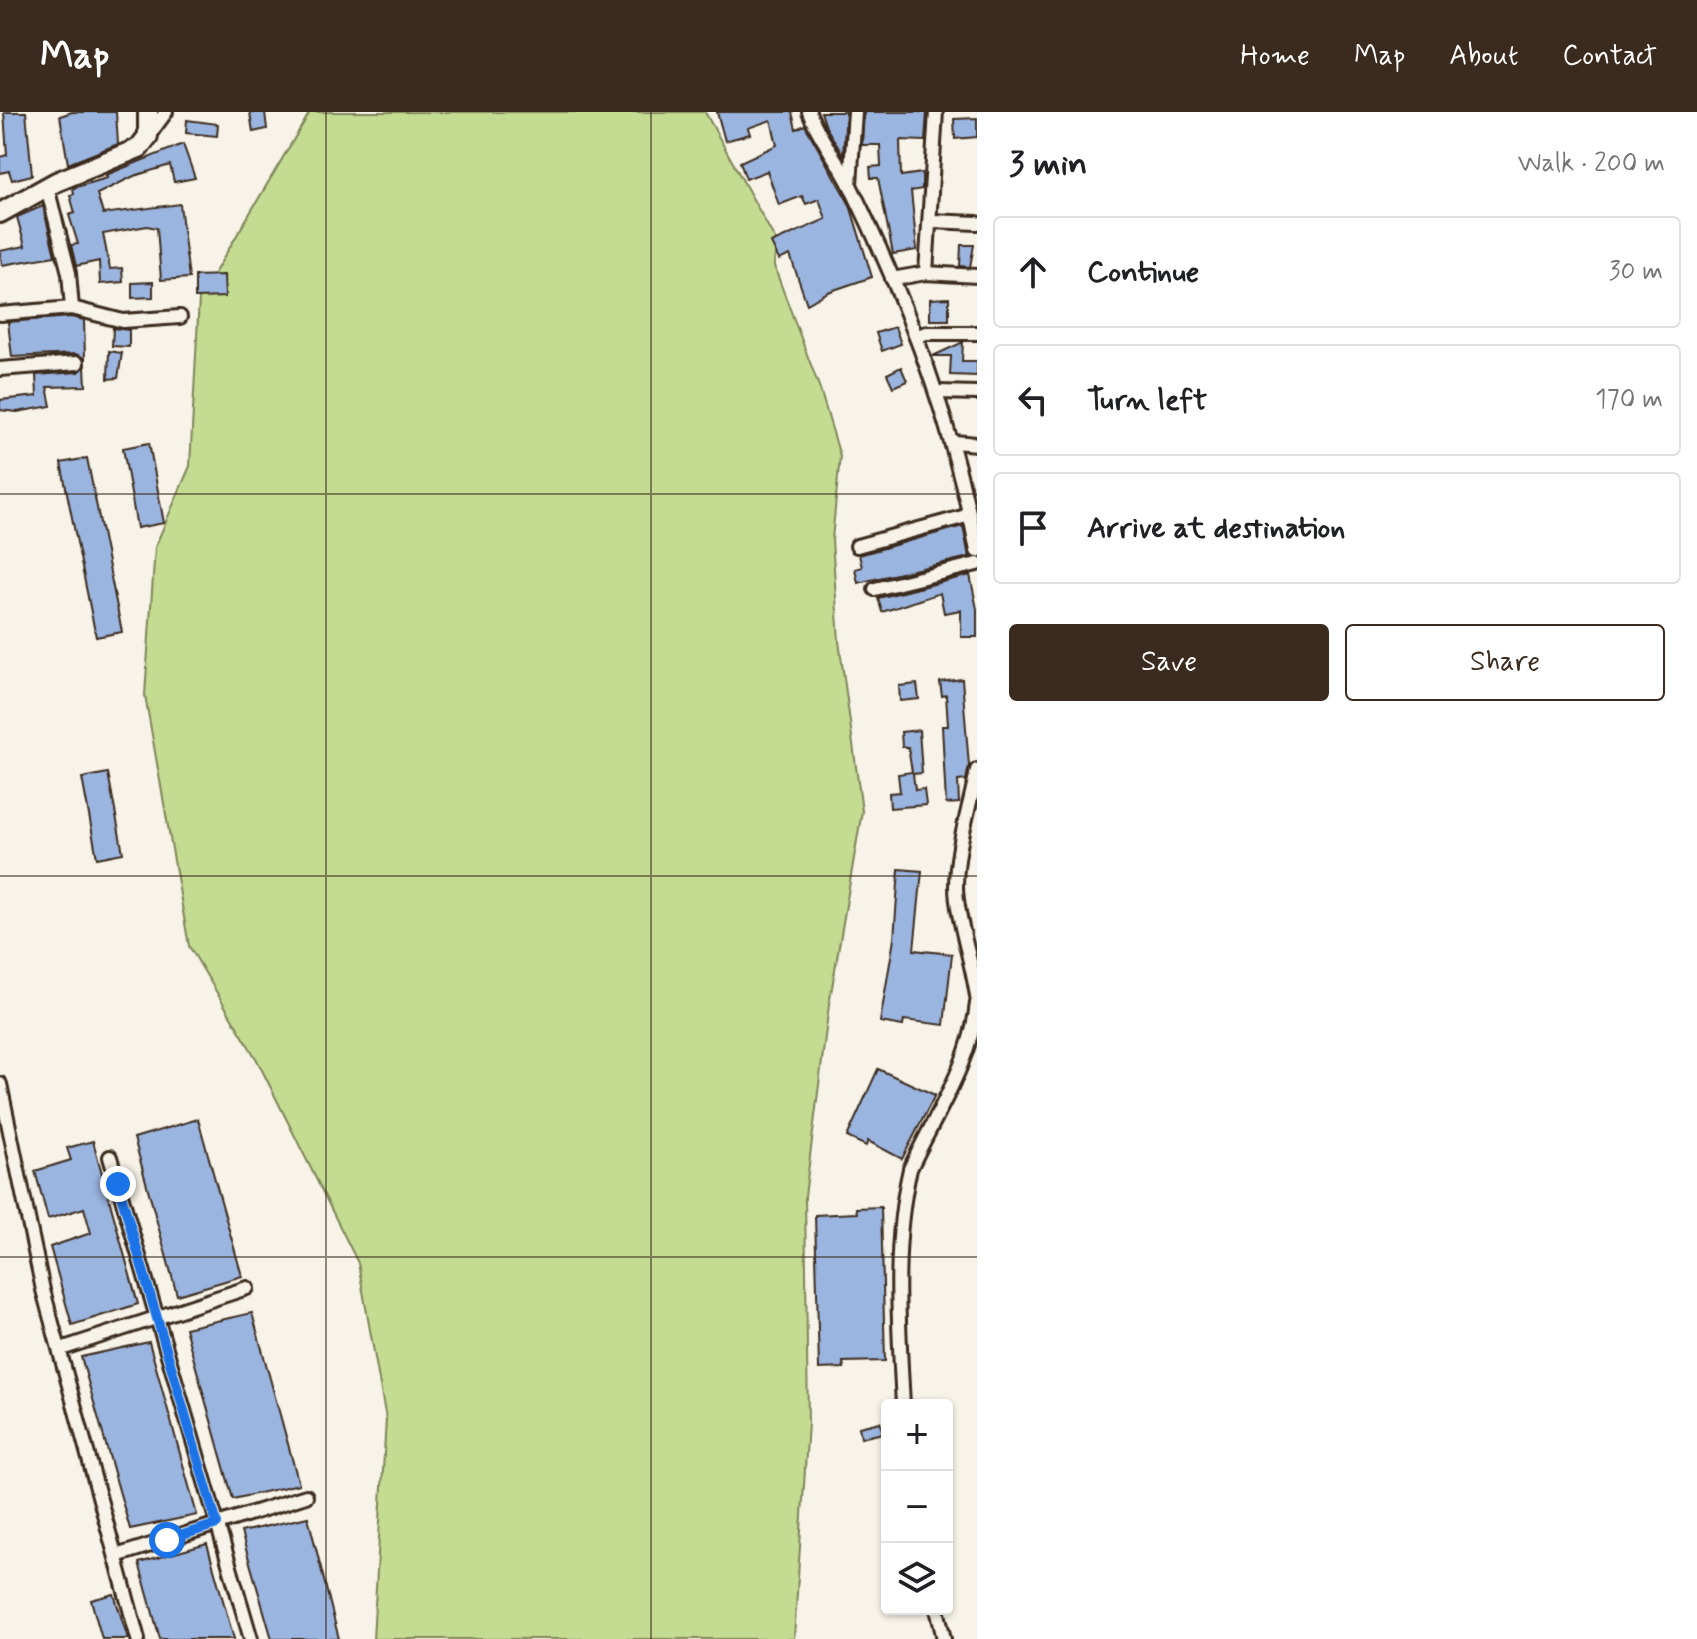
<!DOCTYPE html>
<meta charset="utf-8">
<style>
body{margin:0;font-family:Mynerve,sans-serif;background:#f2f2f2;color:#202124}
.controls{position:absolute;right:24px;bottom:24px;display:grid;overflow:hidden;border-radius:8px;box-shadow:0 2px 6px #0004}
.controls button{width:72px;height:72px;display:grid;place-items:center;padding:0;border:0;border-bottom:2px solid #e0e0e0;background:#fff;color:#202124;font:40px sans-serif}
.stop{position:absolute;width:24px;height:24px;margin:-18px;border:6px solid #1a73e8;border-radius:50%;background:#fff}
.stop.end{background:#1a73e8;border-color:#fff;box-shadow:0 2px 8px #0008}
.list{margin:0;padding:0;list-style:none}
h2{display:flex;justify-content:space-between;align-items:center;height:104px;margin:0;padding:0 32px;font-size:34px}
h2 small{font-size:26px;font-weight:400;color:#757577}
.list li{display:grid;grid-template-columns:52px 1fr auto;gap:24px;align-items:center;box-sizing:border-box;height:112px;margin:0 16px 16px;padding:0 16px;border:2px solid #e0e0e0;border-radius:8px}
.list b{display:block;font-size:30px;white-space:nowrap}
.list em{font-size:26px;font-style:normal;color:#757577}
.actions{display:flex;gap:16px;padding:24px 32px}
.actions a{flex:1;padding:18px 0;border:2px solid #3b2a1e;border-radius:8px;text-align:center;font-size:28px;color:#3b2a1e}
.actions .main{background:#3b2a1e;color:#fff}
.icon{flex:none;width:44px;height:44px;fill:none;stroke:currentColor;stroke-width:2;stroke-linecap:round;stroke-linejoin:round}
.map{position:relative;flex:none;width:977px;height:1527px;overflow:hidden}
header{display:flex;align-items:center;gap:48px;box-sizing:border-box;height:112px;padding:0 40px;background:#3b2a1e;color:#fff}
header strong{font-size:38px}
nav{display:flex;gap:44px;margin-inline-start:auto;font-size:28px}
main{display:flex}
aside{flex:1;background:#fff}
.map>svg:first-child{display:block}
</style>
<header>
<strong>Map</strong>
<nav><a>Home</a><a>Map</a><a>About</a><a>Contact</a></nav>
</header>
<main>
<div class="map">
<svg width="977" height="1527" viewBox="0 0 977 1527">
<rect width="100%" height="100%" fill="#f7f3e8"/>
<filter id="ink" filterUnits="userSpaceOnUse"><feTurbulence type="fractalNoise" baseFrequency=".0125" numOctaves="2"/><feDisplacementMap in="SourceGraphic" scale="16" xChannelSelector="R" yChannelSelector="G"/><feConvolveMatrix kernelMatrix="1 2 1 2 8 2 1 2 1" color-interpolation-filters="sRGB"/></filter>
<g filter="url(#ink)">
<path fill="#c3dc92" stroke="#7f8358" stroke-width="2" d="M310,0H705L776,129L774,154L820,277L840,344L832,428L839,529L862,699L829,893L805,1084L808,1311L794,1527H373L386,1307L358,1151L257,948L189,834L145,583L155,435L190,354L199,187Z"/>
<g fill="#9bb5e1" stroke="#3b2a1e" stroke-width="2">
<path d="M4,0H26L32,63L12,68L9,59L0,61V45L7,43Z"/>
<path d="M72,0H116L118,32L68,52L60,4Z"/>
<path d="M265,0L267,17L253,20L250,1Z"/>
<path d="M717,0H792L796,17L805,13L850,93L872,165L828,180L807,192L790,143L779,148L771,131L826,107L819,87L806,92L802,84L779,93L767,59L746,67L740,50L777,33L771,8L748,16L750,22L725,29Z"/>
<path d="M821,0H846L843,43L826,15Z"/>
<path d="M864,0H927L925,29L900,28L901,64L922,61V77L911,79L917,138L893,142L878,66H871L870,55L881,54L880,33H862Z"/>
<path d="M977,6V25L955,27L954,7Z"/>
<path d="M187,8L218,12L217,24L186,21Z"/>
<path d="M183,32L195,66L174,70L170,53L134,64L97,82L103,102L180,92L189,166L161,168L157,116L147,114L103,122L110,157L122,156L123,170L100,172L99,149L76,154L71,133L78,132L69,103L75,101L70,83L74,82L73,76L107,66L106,63Z"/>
<path d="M43,94L55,144L2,153L0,139L25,134L17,105Z"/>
<path d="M961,133H974L970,155L960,154Z"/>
<path d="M224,163L225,185L195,186V164Z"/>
<path d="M153,170V185L132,186V171Z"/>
<path d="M949,186V208H930V187Z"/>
<path d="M71,205L84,208L85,247L76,242L12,245L8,210Z"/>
<path d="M895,215L901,232L882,239L876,221Z"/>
<path d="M113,216L129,218V235L112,234Z"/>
<path d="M963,230L962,249H977V264L950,263L951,244H933Z"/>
<path d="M109,239L122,241L118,266L108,267Z"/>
<path d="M85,254L86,274L47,275L51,294L17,300L0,298V288L37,284L36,263L78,260Z"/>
<path d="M901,255L907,269L893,275L887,262Z"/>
<path d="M149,331L164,411L137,416L123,336Z"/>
<path d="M87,346L122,520L96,525L61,351Z"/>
<path d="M963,414L969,445L858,471L855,457L862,455L859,443Z"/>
<path d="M970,463L977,497V525H961V498L944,501L940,481L882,500L878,486Z"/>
<path d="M962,567L969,654L966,668L958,669L959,691L946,692L942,614H948L946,583L942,584L940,570Z"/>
<path d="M917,572L919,587L900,589L899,574Z"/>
<path d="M919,618L922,661L913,662L915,678L924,677L926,693L890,696L889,681L900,680L898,662L912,660L908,635H902L901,620Z"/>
<path d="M108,661L123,741L97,746L82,666Z"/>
<path d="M899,757L922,759L914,838L952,842L944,913L904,908L903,914L880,910L894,827Z"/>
<path d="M878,957L935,983L902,1047L868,1029L866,1034L847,1025Z"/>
<path d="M198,1007L242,1164L177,1183L134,1026Z"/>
<path d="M93,1029L138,1192L72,1213L50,1135L91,1121L84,1096L48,1107L35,1059L71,1048L67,1036Z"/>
<path d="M881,1095L885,1249L843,1250L844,1256L819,1257L815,1103L857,1101L856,1096Z"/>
<path d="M252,1201L299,1372L233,1387L185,1216Z"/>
<path d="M149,1230L197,1403L130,1417L81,1245Z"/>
<path d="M880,1310L883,1321L861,1326L859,1315Z"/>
<path d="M308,1405L339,1527H272L241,1420Z"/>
<path d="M207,1432L234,1527H160L139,1451Z"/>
<path d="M114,1482L128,1527H102L91,1488Z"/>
</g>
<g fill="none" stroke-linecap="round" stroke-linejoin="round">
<defs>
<g id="street">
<path d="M809,0C819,27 839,49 851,75C908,192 953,311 977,439"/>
<path d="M149,23L166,0"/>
<path d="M850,72L855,0"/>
<path d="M47,75L69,161L72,196"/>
<path d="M931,109L977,111"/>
<path d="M926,161L936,0"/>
<path d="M892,167L926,161L977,164"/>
<path d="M0,202L72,196L123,209L180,205"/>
<path d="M916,225L926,221H977"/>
<path d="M0,257L77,251"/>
<path d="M938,280L977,281"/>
<path d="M954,330L977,332"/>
<path d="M857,434L970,403"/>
<path d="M875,477L977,452"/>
<path d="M977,658C970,696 956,735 956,775C956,804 973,852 977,885"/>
<path d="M0,972L43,1178L138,1527"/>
<path d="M110,1045L251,1527"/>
<path d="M61,1237L247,1176"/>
<path d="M903,1293C899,1215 892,1134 910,1057C935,1003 971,951 977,891"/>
<path d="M116,1444L306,1384"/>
<path d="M937,1497L944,1527"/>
</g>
<path id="secondary" d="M0,101L56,70L139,36L148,24V0"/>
</defs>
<use href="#street" stroke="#3b2a1e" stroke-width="18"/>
<use href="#secondary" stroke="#3b2a1e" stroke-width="24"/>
<use href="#street" stroke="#f7f3e8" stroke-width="12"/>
<use href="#secondary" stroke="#f7f3e8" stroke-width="18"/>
</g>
</g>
<g fill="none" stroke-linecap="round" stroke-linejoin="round" filter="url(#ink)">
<path stroke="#1a73e8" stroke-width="10" d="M118,1072L217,1412L167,1428"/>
</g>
<path fill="none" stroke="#3b2a1e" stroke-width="2" stroke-opacity="0.55" d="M326,0V1527M651,0V1527M0,382H977M0,764H977M0,1145H977"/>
</svg>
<div class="controls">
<button>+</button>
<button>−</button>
<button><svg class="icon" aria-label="layers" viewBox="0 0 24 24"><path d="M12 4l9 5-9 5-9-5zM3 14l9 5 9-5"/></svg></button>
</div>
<div class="stop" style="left:167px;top:1428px"></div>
<div class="stop end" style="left:118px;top:1072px"></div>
</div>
<aside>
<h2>3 min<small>Walk · 200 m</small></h2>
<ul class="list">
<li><svg class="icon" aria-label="ahead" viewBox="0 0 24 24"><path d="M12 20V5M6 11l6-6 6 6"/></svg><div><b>Continue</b></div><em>30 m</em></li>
<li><svg class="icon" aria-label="left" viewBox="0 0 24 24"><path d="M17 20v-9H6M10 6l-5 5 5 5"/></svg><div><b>Turn left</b></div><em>170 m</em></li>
<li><svg class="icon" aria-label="arrive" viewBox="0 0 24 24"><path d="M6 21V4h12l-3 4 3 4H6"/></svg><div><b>Arrive at destination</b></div></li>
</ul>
<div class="actions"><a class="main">Save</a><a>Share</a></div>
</aside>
</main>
